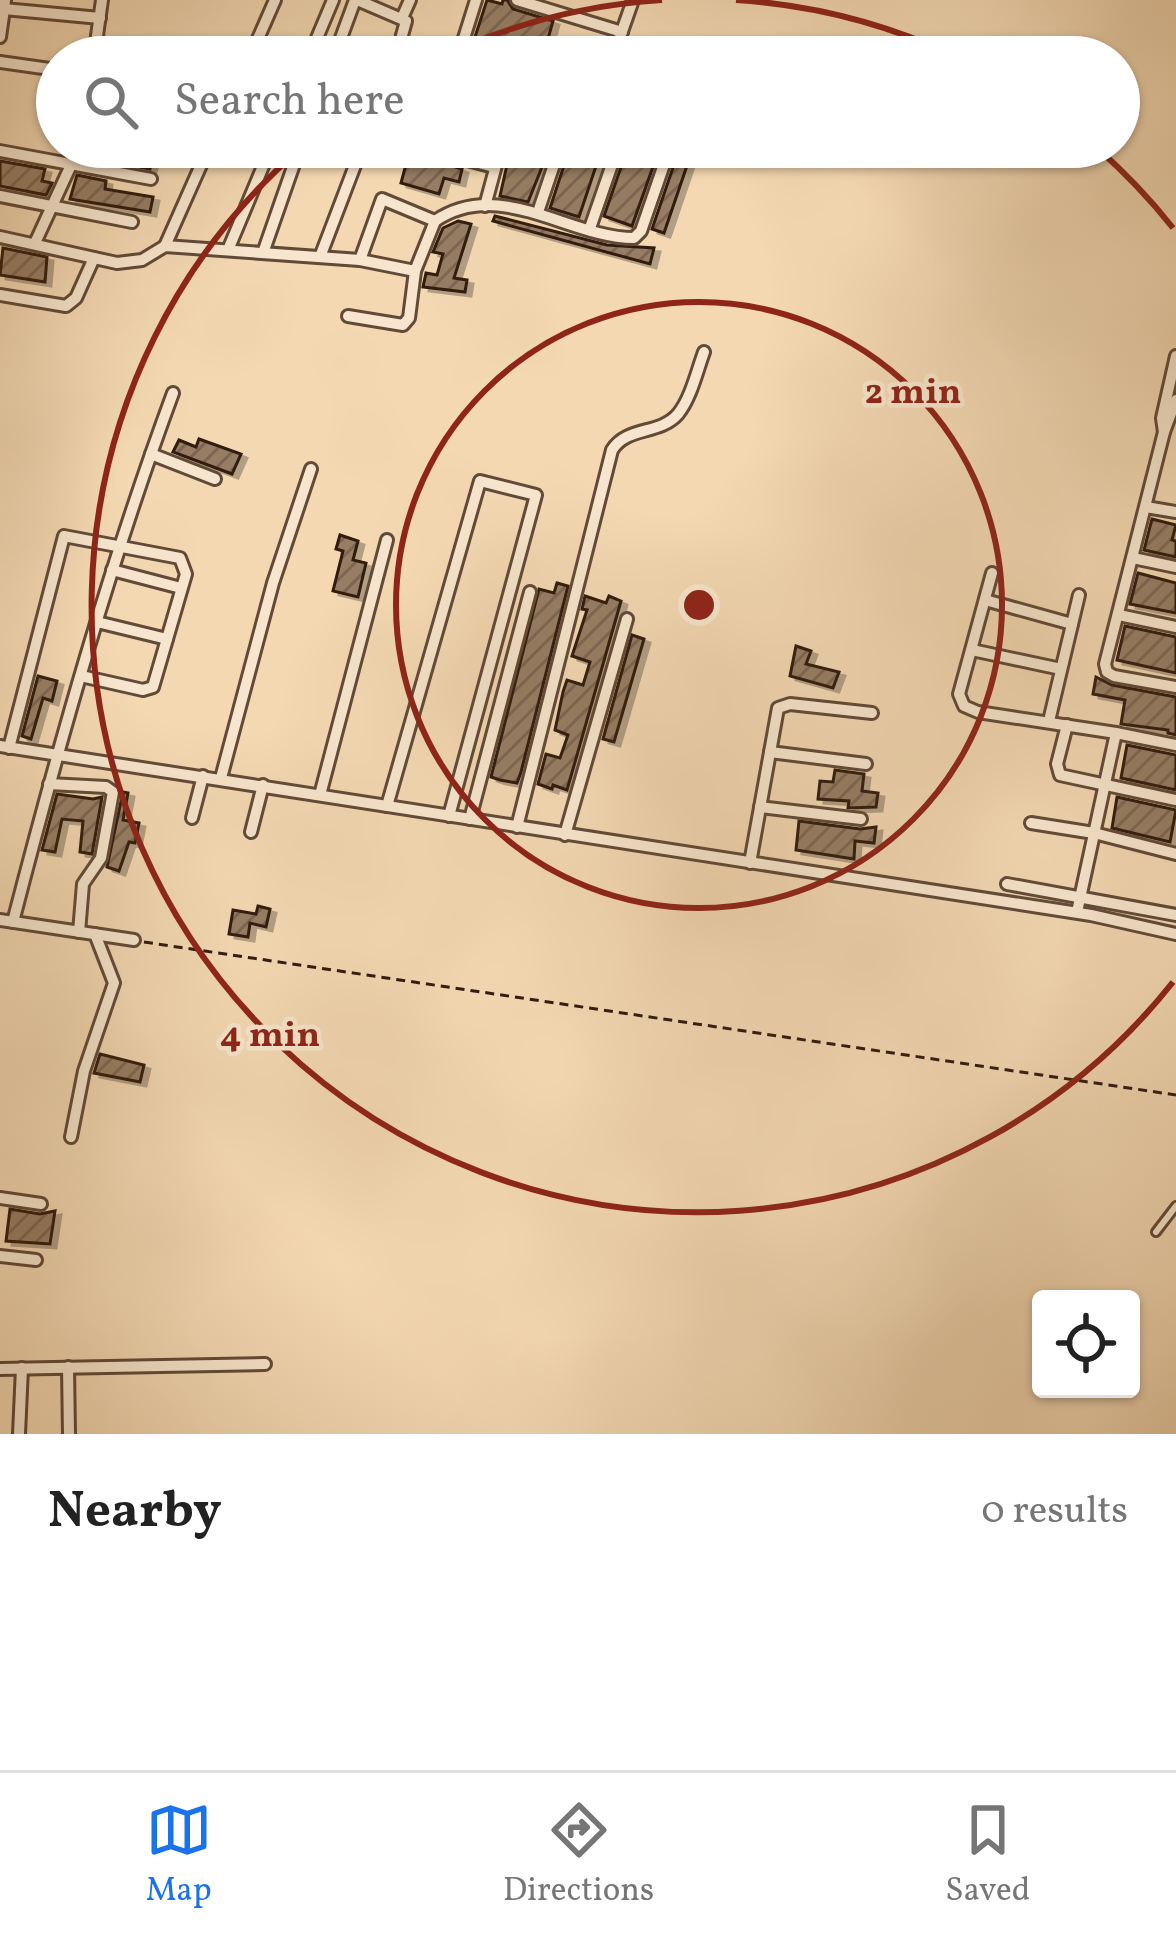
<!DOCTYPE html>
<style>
body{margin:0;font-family:Vollkorn,serif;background:#f2f2f2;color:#222}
.controls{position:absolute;right:36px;bottom:36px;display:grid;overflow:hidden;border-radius:12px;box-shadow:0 3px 9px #0004}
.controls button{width:108px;height:108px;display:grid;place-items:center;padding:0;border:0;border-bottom:3px solid #e0e0e0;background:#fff;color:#222;font:60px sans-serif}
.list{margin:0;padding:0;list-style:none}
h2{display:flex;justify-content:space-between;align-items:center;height:156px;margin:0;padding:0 48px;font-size:51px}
h2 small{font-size:39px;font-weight:400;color:#767676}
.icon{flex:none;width:66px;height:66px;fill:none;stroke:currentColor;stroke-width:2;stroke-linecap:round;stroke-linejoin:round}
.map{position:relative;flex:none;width:1176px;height:1434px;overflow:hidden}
.search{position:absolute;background:#fff;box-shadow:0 3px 9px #0004;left:36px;right:36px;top:36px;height:132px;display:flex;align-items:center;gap:30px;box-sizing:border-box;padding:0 42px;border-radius:66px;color:#767676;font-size:45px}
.sheet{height:336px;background:#fff}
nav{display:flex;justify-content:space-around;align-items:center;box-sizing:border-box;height:168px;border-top:3px solid #e0e0e0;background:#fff;font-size:33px;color:#767676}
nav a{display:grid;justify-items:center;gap:6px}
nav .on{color:#1a73e8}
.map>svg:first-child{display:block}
</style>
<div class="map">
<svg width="1176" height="1434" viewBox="0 0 1176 1434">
<defs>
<pattern id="building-hatch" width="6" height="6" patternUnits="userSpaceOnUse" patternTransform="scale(3)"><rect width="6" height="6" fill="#967d64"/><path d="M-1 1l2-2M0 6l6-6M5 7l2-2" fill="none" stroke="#7b6651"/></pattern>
<filter id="shadow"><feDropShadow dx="6" dy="4" stdDeviation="0" flood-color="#0004"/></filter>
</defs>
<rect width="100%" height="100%" fill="#f3d8b2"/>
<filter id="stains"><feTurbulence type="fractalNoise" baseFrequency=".00167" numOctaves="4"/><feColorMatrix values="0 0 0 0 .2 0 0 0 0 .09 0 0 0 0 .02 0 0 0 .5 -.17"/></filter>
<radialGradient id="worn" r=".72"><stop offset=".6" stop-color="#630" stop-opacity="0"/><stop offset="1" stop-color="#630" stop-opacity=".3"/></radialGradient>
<g fill="url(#building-hatch)" stroke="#311b10" stroke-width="3" filter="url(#shadow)">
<path d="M487,0L502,4L503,0H507L513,9L553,21L548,39L553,41L551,51L545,49L540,57L475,37Z"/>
<path d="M88,147H129L154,153L150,169L86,157Z"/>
<path d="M511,147H550L528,202L500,196Z"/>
<path d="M570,147H608L604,159L599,157L579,217L550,208Z"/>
<path d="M628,147H660L632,226L604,216Z"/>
<path d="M680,147H692L691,154L664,233L652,229Z"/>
<path d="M409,153L462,169L459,182L444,178L439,194L401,183Z"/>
<path d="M0,161L45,169L42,181L52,183L46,195L0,186Z"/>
<path d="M77,175L106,181L105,189L153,197L150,212L70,199Z"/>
<path d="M495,216L607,245L654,248L650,264L493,221Z"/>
<path d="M458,221L471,224L454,278L467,280L465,292L423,287L426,273L437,275L443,254L433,252L443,228Z"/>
<path d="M3,248L47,257L45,282L0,275Z"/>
<path d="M199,439L241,454L232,474L173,452L179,440L196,447Z"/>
<path d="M1152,519L1176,525L1172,540L1176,541V557L1144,550Z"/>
<path d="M340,535L358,541L353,560L366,563L358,597L333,591L343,551L336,549Z"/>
<path d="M1138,573L1176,583V613L1130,604Z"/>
<path d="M557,583L568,586L521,772L517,783L500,780L491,777L539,589L554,593Z"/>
<path d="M585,596L606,603L609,596L621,601L567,790L553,785L552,789L538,784L546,754L560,758L568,735L555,730L563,692L567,680L583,685L590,662L572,656L587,610L582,609Z"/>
<path d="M1125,626L1176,637V673L1117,660Z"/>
<path d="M632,635L644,639L614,742L603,739Z"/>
<path d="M796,646L811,651L806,664L839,672L833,688L790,676Z"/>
<path d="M38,676L57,681L52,701L43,698L31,739L22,736Z"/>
<path d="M1096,677L1112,685L1176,697V735L1168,733V730L1121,724L1125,700L1093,694Z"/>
<path d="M1127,745L1176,755V790L1121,778Z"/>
<path d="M835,770L864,774L862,791L878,793L876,807L848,808L849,801L818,799L820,781L833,782Z"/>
<path d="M123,792L128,793L123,820L139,823L135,843L129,842L119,871L107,867Z"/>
<path d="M57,794L93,799L102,797L92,854L80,852L83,821L62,819L55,852L42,850Z"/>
<path d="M1117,797L1176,810L1170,842L1112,828Z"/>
<path d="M799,821L860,829L876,827L874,843L855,841L854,859L796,850Z"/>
<path d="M258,906L270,909L266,927L250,923L248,937L229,934L233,910L256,914Z"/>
<path d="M100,1054L144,1065L140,1082L94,1073Z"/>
<path d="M10,1209L40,1214L55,1211L50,1244L6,1241Z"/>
</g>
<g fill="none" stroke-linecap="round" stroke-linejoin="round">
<defs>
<path id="lane" d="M1156,1232L1176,1206"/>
<g id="street">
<path d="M5,0L4,9L100,18"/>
<path d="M357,0L406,21L396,57"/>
<path d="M517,0L622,32"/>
<path d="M0,8L4,9L0,37"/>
<path d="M402,18L410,0"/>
<path d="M451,49L480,57"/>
<path d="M460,51L476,0"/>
<path d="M94,57L102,0"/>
<path d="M250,57L275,0"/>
<path d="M309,57L333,0"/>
<path d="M334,57L355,0"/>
<path d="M613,57L633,0"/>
<path d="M0,62L57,70"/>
<path d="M417,147L494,167"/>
<path d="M0,151L151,179"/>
<path d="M0,196L132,222"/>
<path d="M485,206L501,147"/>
<path d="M538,212L560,147"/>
<path d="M590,228L618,147"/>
<path d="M0,237L117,263L142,260L165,246L360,260L415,271L435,221C500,177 569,238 634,238L641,231L670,147"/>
<path d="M35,243L71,165"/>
<path d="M165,246L209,147"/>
<path d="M228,250L271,147"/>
<path d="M263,253L300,147"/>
<path d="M320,257L362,147"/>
<path d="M360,260L382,199L435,221"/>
<path d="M0,295L66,306L76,298L94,258"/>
<path d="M348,316L403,325L409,318L415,271"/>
<path d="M1176,400L1164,432L1105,664L1107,672L1114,676L1176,687"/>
<path d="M1164,432L1162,418L1176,356"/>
<path d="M151,454L215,479"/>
<path d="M1146,507L1176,512"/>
<path d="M1133,558L1176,567"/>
<path d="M112,570L181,588"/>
<path d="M992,573L959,694L964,706L978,712L1116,733"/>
<path d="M985,600L1072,624"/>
<path d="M1119,615L1176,627"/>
<path d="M97,622L167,639"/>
<path d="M972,650L1061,669"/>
<path d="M1049,721L1079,595"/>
<path d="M1067,725L1057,764L1060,775L1176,800"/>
<path d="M0,746L1091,915L1176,934"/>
<path d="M9,748L64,536L180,558L186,574L153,687L143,690L81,676"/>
<path d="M770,752L866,764"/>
<path d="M221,778L273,583L311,469"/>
<path d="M49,784L106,787L113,792L101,858L83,884L79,932"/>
<path d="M320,795L387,540"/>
<path d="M387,806L480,481L536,495L449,816"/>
<path d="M760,807L861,819"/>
<path d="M192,818L203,776"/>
<path d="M470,819L530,592"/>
<path d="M1031,823L1094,833L1176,854"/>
<path d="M517,827L612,450C627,426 660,435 678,414C691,398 697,371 704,352"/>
<path d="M251,832L263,785"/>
<path d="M565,835L627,619"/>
<path d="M750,863L778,708L790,704L872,713"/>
<path d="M1007,884L1176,915"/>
<path d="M1077,912L1116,733L1176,745"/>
<path d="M0,920L134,940"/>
<path d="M13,922C59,744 109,566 173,393"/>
<path d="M71,1137L84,1071L114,983L95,934"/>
<path d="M0,1198L41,1204"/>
<path d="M0,1256L36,1260"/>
<path d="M68,1367L69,1434"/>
<path d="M0,1369L265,1364"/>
<path d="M19,1434L22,1368"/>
</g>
</defs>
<use href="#lane" stroke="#624a38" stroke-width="12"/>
<use href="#street" stroke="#624a38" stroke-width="16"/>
<path stroke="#311b10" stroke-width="3" stroke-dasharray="9 6" stroke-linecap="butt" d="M144,942L1176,1095"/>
<use href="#lane" stroke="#f7e6cd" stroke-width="6"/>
<use href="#street" stroke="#f7e6cd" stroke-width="10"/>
</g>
<g fill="none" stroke="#8f2418" stroke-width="6">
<circle cx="699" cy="605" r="303"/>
<path d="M1173 982A606 606 0 1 1 301 148M443 56A606 606 0 0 1 662 0M736 0A606 606 0 0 1 955 56M1097 148A606 606 0 0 1 1173 228"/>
</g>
<circle cx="699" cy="605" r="18" fill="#8f2418" stroke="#f7e6cd" stroke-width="6"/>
<g font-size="36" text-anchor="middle" font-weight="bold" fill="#8f2418" stroke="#f7e6cd" stroke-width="9" stroke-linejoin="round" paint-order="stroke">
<text x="913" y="403">2 min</text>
<text x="270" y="1046">4 min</text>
</g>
<rect width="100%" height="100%" filter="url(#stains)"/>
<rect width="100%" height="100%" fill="url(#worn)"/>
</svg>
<div class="controls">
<button><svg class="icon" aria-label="locate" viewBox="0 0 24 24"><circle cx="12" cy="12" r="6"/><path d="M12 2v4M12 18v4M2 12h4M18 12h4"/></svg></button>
</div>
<div class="search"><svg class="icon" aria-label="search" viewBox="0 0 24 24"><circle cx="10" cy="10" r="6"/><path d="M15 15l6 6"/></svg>Search here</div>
</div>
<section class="sheet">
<h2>Nearby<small>0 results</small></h2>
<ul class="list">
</ul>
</section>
<nav>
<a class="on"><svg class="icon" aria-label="map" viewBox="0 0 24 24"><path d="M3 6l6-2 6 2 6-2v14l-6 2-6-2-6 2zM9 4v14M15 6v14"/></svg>Map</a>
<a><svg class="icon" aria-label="directions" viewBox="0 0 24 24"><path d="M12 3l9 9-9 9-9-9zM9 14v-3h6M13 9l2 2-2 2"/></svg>Directions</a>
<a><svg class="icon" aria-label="saved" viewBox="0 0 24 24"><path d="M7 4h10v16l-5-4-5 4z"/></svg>Saved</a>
</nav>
